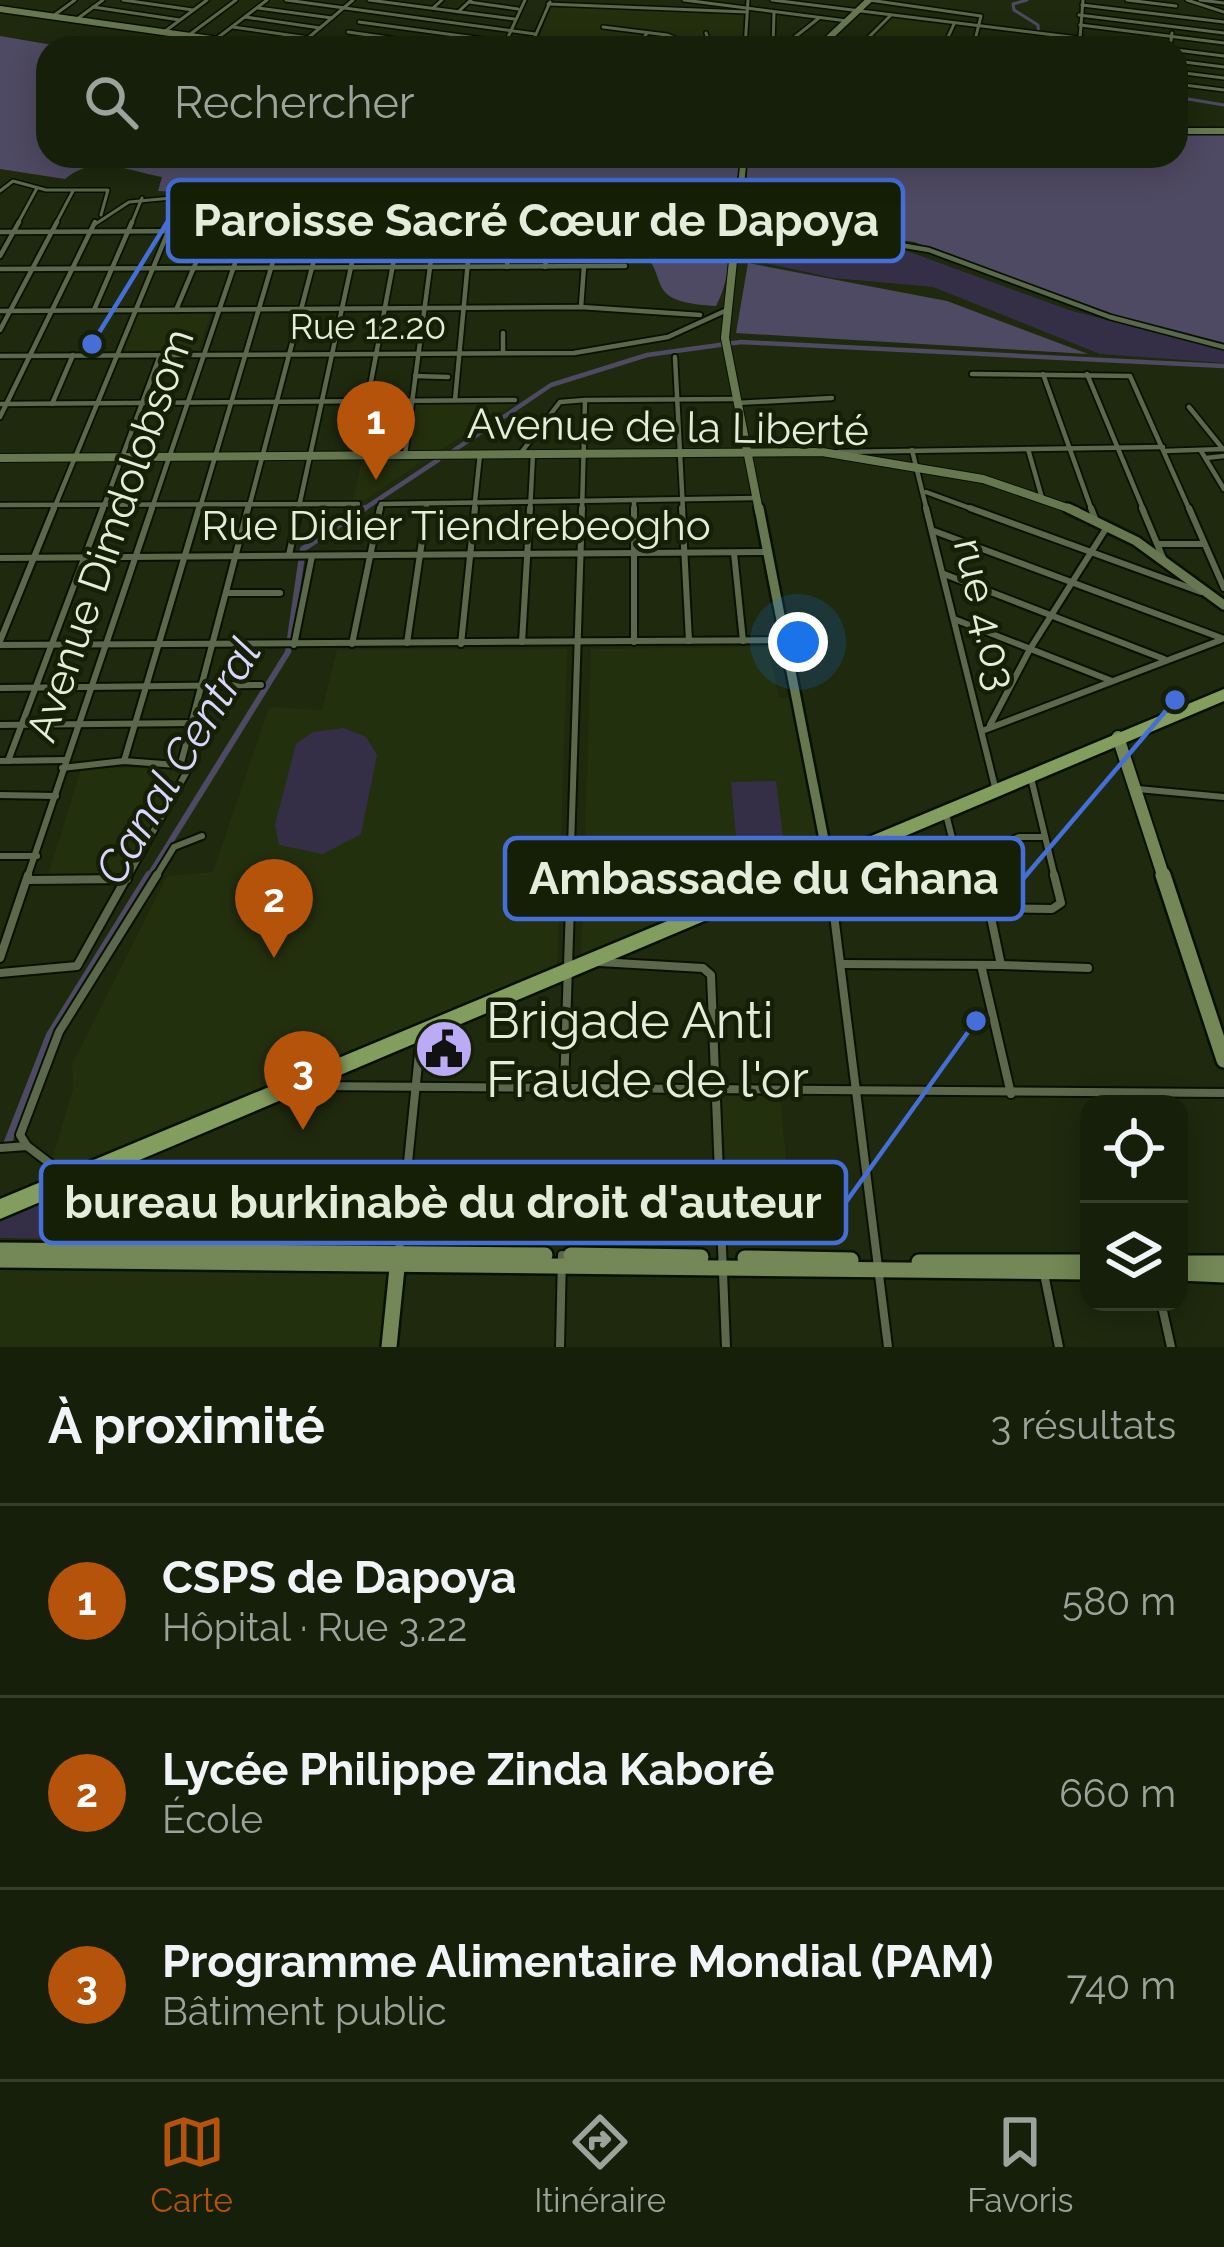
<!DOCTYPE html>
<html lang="fr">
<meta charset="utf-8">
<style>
body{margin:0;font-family:Raleway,sans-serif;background:#1f2713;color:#f1f3f6}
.controls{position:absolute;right:36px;bottom:36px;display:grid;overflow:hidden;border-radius:24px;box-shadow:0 6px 30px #0003}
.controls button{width:108px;height:108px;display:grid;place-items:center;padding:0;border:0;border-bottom:3px solid #353d2b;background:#161f0a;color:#f1f3f6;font:60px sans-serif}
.you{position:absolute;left:798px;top:642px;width:42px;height:42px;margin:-30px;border:9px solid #fff;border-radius:50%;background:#1a73e8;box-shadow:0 0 0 18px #1a73e833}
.badge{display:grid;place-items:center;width:78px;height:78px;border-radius:50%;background:#b45309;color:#fff;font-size:39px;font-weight:700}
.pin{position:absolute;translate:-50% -99px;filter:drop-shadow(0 3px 6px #0008)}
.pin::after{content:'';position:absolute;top:63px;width:42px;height:36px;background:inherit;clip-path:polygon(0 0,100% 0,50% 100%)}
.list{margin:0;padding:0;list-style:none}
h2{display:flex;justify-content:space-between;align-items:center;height:156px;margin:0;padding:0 48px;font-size:51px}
h2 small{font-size:39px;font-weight:400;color:#9ea29c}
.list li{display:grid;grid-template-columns:78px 1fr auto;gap:36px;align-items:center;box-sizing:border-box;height:192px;padding:0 48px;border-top:3px solid #353d2b}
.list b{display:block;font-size:45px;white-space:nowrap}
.list p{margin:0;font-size:39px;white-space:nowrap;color:#9ea29c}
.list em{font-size:39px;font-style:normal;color:#9ea29c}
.icon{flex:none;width:66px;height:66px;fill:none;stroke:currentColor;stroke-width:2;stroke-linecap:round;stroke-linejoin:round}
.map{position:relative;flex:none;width:1224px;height:1347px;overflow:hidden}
.search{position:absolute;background:#161f0a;box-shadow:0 6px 30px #0003;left:36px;right:36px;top:36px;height:132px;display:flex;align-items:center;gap:30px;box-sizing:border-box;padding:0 42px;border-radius:36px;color:#9ea29c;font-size:45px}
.sheet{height:732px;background:#161f0a}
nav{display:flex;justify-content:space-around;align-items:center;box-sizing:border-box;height:168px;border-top:3px solid #353d2b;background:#161f0a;font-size:33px;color:#9ea29c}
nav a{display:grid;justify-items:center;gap:6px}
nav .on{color:#b45309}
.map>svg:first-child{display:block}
</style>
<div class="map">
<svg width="1224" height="1347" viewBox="0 0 1224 1347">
<rect width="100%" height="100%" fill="#1e290e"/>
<g fill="#23300e">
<path d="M551,6L744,13L741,48H536Z"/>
<path d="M893,16L952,23L940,48L869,41Z"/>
<path d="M211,312L199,350L124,351L139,313Z"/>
<path d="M415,403L514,404L440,450H410Z"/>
<path d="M362,461H423L365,500H353Z"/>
<path d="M768,647L779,698H792L820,853L581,955L591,649Z"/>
<path d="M567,649L557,965L67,1172L52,1160L73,1089L72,1064L167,876L213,872L269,707L322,710L337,650Z"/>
<path d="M81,768H184L131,867L122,874L48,876Z"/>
<path d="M721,1096H780L792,1225L730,1226Z"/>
<path d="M0,1260L398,1261L389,1347H0Z"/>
</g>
<g fill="#342f46">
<path d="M756,225L893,246L1072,311L1224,349V363L1100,354L933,287L833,278L747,259Z"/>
<path d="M344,728L366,737L377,755L361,834L323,854L279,845L275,825L296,744L313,732Z"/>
<path d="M776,781L784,846L737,847L731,782Z"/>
<path d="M64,1193L54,1239L0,1238V1220Z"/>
</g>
<g fill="#4f4a63">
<path d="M0,36L70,48H48V156H741L732,210L709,215L158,191L162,177C122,170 98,153 65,179L0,169Z"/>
<path d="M1176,134H1224V344L1117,317L914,242L752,218L745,211L748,156H1176Z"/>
<path d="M535,216L724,227C733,251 728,284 716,306C636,302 675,274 637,250C617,238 560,232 534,224Z"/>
<path d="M748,263L947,301L1088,354L736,333Z"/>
</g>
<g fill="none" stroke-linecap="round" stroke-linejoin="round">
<g stroke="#4f4a63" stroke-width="3">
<path d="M1027,0L1013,4L1014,10L1038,25L1039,40L1051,48"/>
<path d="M1176,97L1224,105"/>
</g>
<path stroke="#4f4a63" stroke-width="4.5" d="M200,1134L235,1119"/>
<g stroke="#4f4a63" stroke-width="4.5">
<path d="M453,451L551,385L647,355L741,342L1224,366"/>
<path d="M361,511L438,460"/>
</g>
<path stroke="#4f4a63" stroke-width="6" d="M148,878L288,652L303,549L365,508"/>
<path stroke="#4f4a63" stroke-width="8" d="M8,1142L50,1035L149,875"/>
<defs>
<g id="street-far3">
<path d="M123,0L193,10"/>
<path d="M286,0L535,34"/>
<path d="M369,0L514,19"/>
<path d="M684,0L847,21"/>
<path d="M772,0L1160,48"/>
<path d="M869,0L981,16L973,48"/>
<path d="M1127,0L1176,6"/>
<path d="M1187,0L1224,12"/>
<path d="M1200,0L1224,3"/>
<path d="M469,2L518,9"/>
<path d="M548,4L747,12"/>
<path d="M1082,5L1224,22"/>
<path d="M93,7L180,20"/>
<path d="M258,8L332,18"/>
<path d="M433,8L442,0"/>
<path d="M458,12L471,0"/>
<path d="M1079,15L1224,33"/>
<path d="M53,16L75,0"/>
<path d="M245,17L320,28"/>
<path d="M77,19L103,0"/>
<path d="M359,22L506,42"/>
<path d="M1080,25L1224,43"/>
<path d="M233,27L378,48"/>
<path d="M603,27L667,35L700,48"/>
<path d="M164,32L207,0"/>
<path d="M348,32L460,48"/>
<path d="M706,33L711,48"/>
<path d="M189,35L236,0"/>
<path d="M308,38L353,0"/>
<path d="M829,38L906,48"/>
<path d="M1080,38L1083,0"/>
<path d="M216,39L267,0"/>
<path d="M503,48L525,0"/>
<path d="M530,48L550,2"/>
<path d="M637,48L647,33"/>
<path d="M745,48L748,0"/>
<path d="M773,48L774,12"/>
<path d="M781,48L819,18"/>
<path d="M858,48L891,15"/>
<path d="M943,48L954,24"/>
<path d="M1170,48L1172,33"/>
<path d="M1176,50L1224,56"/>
<path d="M1176,61L1224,67"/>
<path d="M1176,72L1224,78"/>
<path d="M1176,84L1224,90"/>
<path d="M0,191L13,181L46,190H108L101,215"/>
<path d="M738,217L783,225"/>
<path d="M17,225L37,188"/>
<path d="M55,225L73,191"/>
<path d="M94,225L129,202L182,197L721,218L738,212"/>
<path d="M131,225L142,198"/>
<path d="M171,225L182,197"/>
<path d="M211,225L222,199"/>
<path d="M248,225L256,200"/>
<path d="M323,225L325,219"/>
</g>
<g id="street-far2">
<path d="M766,222L929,250L1110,317L1224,347"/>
<path d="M0,232L397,230"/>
<path d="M0,256L19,222"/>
<path d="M507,267L509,243"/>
<path d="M545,267L550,236"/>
<path d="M0,269L625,266"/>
<path d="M581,307L584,266"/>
<path d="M94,310L132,222"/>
<path d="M176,310L213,222"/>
<path d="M0,311L581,307L700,315"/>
<path d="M0,330L57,222"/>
<path d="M503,333V351"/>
<path d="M0,356L574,353L668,337L727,310"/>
<path d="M675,357L683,511"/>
<path d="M972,374L1130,376L1190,511"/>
<path d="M1043,374L1092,511"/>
<path d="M1087,374L1144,511"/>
<path d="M415,376L448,377"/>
<path d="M455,400L470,240"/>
<path d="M737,403L832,398"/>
<path d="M0,404L515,400"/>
<path d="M52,404L73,355"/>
<path d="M1189,407L1223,449"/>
<path d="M0,417L95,222"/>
<path d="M1028,449L1042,498"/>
<path d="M912,450L927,511"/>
<path d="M1164,451L1224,449"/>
<path d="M1201,451L1224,489"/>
<path d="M838,452L1163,447"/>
<path d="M520,454L560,402L585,400"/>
<path d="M405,455L436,222"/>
<path d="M357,456L401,222"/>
<path d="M1206,458L1224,456"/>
<path d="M926,492L978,511"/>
<path d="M634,502V511"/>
<path d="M0,505L358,504"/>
<path d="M53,511L172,222"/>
<path d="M102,511L160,355"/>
<path d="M151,511L249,222"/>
<path d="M199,511L282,231"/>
<path d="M248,511L324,222"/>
<path d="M298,511L359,230"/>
<path d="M380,511L381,504L756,498"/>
<path d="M426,511L427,504"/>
<path d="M474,511L480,454"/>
<path d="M530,511L533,454"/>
<path d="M582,511L585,400L736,399"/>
</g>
<g id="street-far1">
<path d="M634,508V642"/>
<path d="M682,508L689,641"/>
<path d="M926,508L996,791"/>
<path d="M970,508L1201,592"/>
<path d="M1091,508L1096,521"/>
<path d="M1142,508L1163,558"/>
<path d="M1189,508L1224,588"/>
<path d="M424,524L426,508"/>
<path d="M934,531L1224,639"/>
<path d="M1158,544H1202"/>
<path d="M734,553L743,641"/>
<path d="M289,555L299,508"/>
<path d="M0,558L766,552"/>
<path d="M944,574L1164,659"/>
<path d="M227,593H280"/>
<path d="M954,619L1112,681"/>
<path d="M0,641L54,508"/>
<path d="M522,642L530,508"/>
<path d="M407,643L423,534"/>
<path d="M352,644L380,508"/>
<path d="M461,644L475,508"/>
<path d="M0,645L788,640"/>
<path d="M294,645L312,556"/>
<path d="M0,688L261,685"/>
<path d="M0,725L194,723"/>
<path d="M990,725L1030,649L1107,527"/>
<path d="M982,731L1221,640"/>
<path d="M0,761L66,760"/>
<path d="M8,761L103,508"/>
<path d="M124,761L199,508"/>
<path d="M181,763L248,508"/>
<path d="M62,768L124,761L190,766L127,878"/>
<path d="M1031,778L1055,878"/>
<path d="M1138,789L1224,797"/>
<path d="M0,795L56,796"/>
<path d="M946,814L962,878"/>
<path d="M1001,845L1019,837H1042"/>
<path d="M0,856H37"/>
<path d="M828,863L830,878"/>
<path d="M27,878L152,508"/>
<path d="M155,878L174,847L202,836"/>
<path d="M570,878L582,508"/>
</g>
<g id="street">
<path d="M829,875L888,1347"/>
<path d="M29,880L127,879"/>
<path d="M989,908L1052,909L1061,903L1054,875"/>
<path d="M0,958L28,875"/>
<path d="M599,962L703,968L711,975L726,1347"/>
<path d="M842,964L1001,965L989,908L968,902L961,875"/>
<path d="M981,965L1011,1094"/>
<path d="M1001,965L1088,968"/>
<path d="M0,973L77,966L128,875"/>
<path d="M310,1086L1224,1093"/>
<path d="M564,1089L571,875"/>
<path d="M27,1146L20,1135L59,1032L157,875"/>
<path d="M0,1148L27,1146L69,1178"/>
<path d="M399,1251L421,1034"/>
<path d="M1044,1274L1059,1347"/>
<path d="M1161,1302L1171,1347"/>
<path d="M560,1347L562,1255"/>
</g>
<g id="secondary-far2">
<path d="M0,9L276,48"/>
<path d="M818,48L869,0"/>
<path d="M1176,131H1224"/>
<path d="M737,225L744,156"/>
</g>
<g id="secondary-far1">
<path d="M737,222L725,338L759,511"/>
<path d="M0,458L822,452L983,479L1076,511"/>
</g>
<g id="secondary">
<path d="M759,508L828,860"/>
<path d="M1068,508L1136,541L1224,605"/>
</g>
<path id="primary-far1" d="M1118,737L1164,878"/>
<g id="primary">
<path d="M1163,875L1224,1060"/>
<path d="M0,1250L545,1255"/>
<path d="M571,1255L701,1257"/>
<path d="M745,1258L851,1260"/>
<path d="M0,1260L1089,1272"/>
<path d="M919,1262H1089"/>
<path d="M1179,1263H1224"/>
<path d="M1179,1273L1224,1275"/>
<path d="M389,1347L398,1258"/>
</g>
<path id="highway" d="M1224,689V701L0,1219V1199Z"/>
</defs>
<use href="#street-far3" stroke="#081100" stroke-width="6"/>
<use href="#street-far2" stroke="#081100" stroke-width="8"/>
<use href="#street-far1" stroke="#081100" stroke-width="10"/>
<use href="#street" stroke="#081100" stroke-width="12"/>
<use href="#secondary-far2" stroke="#081100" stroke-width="9"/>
<use href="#secondary-far1" stroke="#081100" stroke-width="10"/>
<use href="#secondary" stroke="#081100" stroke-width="14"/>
<use href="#primary-far1" stroke="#081100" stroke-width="16"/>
<use href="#primary" stroke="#081100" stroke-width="20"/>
<use href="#highway" stroke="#081100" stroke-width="5"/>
<use href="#street-far3" stroke="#5b684b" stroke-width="3"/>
<use href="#street-far2" stroke="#5b684b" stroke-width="4.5"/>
<use href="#street-far1" stroke="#5b684b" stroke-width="6"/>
<use href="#street" stroke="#5b684b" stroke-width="8"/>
<use href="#secondary-far2" stroke="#677851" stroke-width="6"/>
<use href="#secondary-far1" stroke="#677851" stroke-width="8"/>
<use href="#secondary" stroke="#677851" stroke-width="9"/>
<use href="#primary-far1" stroke="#738856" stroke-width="12"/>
<use href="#primary" stroke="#738856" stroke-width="15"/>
<use href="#highway" fill="#839d5e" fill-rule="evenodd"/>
</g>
<defs>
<symbol id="civic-disc" viewBox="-11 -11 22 22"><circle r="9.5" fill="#bbaaf6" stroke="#151f05"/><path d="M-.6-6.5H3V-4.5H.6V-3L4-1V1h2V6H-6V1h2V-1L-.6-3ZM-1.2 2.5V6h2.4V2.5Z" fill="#111"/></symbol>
</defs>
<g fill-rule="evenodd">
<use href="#civic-disc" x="411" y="1016" width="66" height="66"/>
</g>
<g text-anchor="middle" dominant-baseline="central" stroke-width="9" stroke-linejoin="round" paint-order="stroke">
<g font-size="36" fill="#e5ecdc" stroke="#151f05">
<text x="368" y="326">Rue 12.20</text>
</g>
<g font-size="42" fill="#e5ecdc" stroke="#151f05">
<text transform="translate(668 427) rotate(1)">Avenue de la Liberté</text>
<text x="456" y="525">Rue Didier Tiendrebeogho</text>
<text transform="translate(110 535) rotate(-71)">Avenue Dimdolobsom</text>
<text transform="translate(985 614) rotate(77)">rue 4.03</text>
</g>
<g font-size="45" font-style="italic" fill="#dcd4fd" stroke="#151f05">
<text transform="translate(178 761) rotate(-59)">Canal Central</text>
</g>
<g font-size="51" fill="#e5ecdc" stroke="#151f05" text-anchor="start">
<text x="486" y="1020">Brigade Anti<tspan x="486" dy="59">Fraude de l'or</tspan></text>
</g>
</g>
<path fill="none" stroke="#456ed9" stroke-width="4.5" d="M92 344L168 221M1175 700L1023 879M976 1021L846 1202"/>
<g fill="#456ed9" stroke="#151f05" stroke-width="4.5">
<circle cx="92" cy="344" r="12"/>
<circle cx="1175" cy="700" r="12"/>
<circle cx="976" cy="1021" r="12"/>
</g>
<g fill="#151f05" stroke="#456ed9" stroke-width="4.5">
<rect x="168" y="180" width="735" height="81" rx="12"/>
<rect x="505" y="838" width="518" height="81" rx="12"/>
<rect x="41" y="1162" width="805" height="81" rx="12"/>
</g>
<g font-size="45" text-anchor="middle" font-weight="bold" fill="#e5ecdc">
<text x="536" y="236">Paroisse Sacré Cœur de Dapoya</text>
<text x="764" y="894">Ambassade du Ghana</text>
<text x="443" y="1218">bureau burkinabè du droit d'auteur</text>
</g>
</svg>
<div class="controls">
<button><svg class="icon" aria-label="locate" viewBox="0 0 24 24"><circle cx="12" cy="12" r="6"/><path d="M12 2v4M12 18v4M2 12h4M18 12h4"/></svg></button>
<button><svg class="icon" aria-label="layers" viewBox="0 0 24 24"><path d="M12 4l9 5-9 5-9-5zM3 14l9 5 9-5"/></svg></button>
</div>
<div class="you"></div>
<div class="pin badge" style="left:376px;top:480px">1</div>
<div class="pin badge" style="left:274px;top:958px">2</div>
<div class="pin badge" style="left:303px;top:1130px">3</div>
<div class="search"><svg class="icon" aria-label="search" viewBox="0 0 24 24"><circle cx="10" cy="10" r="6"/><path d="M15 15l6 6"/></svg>Rechercher</div>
</div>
<section class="sheet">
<h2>À proximité<small>3 résultats</small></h2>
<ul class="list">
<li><span class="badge">1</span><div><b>CSPS de Dapoya</b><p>Hôpital · Rue 3.22</p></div><em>580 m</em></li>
<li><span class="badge">2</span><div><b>Lycée Philippe Zinda Kaboré</b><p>École</p></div><em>660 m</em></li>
<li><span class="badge">3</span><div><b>Programme Alimentaire Mondial (PAM)</b><p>Bâtiment public</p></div><em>740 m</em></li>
</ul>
</section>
<nav>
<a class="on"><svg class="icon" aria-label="map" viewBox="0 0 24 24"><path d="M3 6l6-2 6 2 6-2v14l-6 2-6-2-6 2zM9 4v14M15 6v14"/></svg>Carte</a>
<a><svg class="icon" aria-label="directions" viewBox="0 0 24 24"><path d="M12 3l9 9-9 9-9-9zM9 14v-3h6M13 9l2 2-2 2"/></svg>Itinéraire</a>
<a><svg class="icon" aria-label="saved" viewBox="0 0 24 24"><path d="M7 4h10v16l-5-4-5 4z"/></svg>Favoris</a>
</nav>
